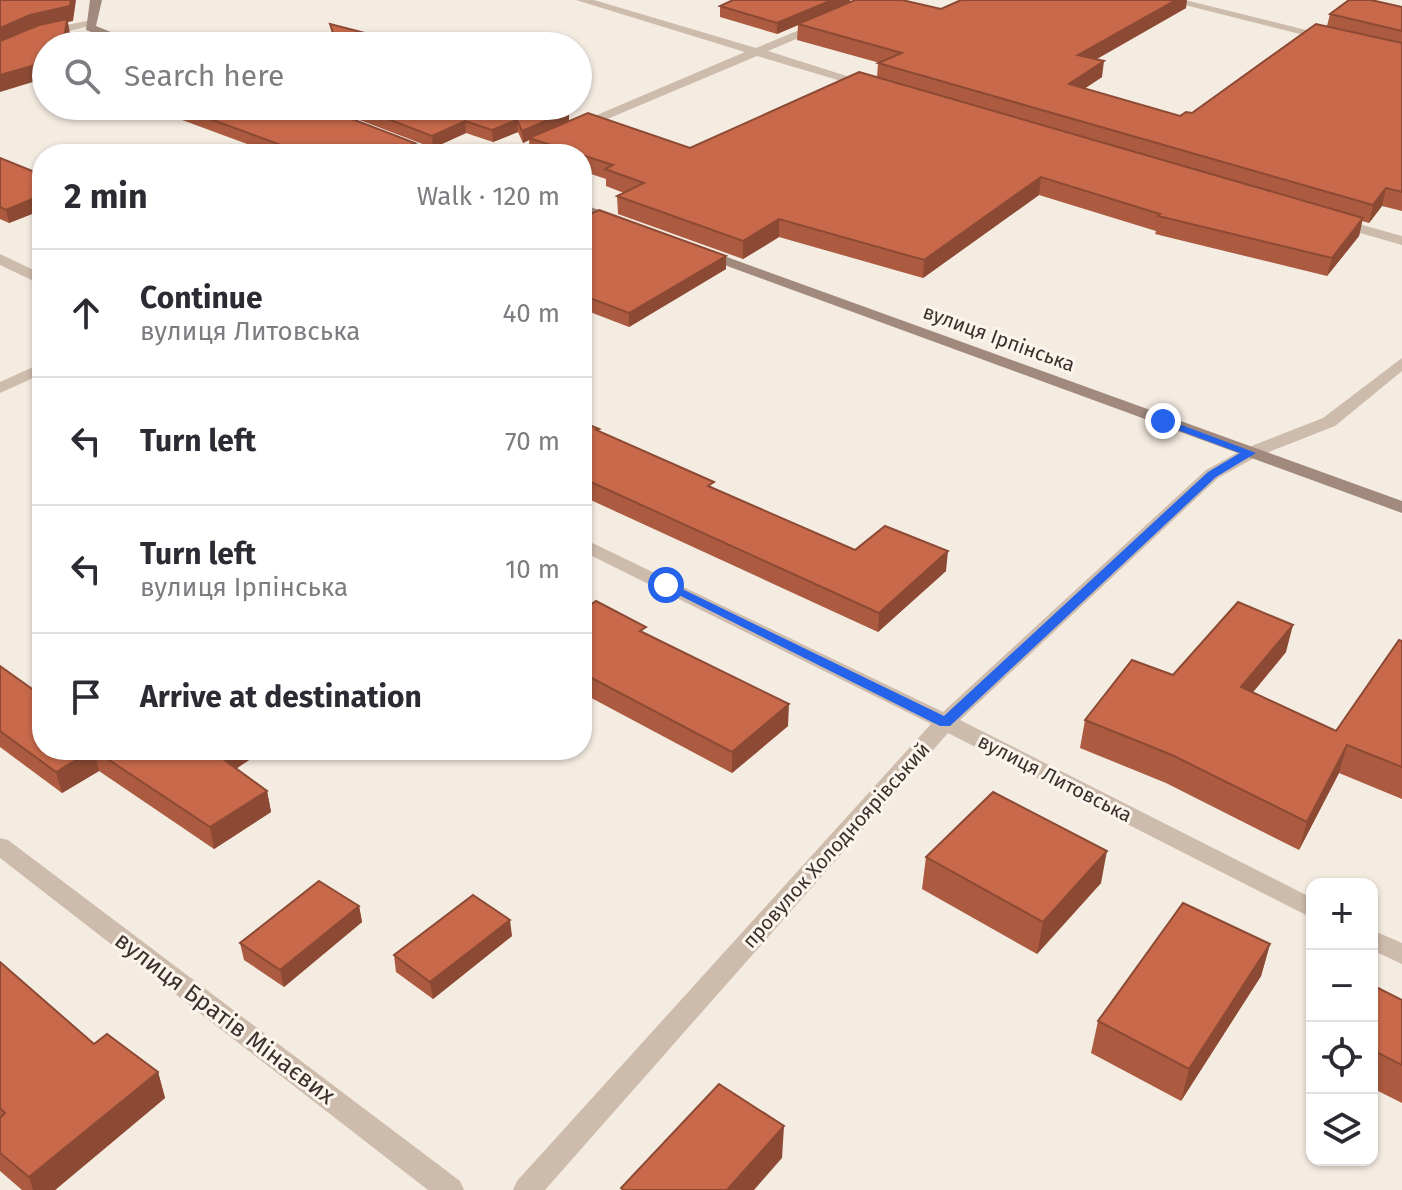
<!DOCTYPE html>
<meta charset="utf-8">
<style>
body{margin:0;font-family:"Fira Sans",sans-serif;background:#f7f7f7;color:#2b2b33}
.controls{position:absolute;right:24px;bottom:24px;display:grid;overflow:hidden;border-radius:16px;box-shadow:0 2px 6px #0004}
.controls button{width:72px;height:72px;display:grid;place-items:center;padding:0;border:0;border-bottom:2px solid #e1e1e2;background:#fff;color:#2b2b33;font:40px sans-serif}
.stop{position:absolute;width:24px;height:24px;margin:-18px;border:6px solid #2563eb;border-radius:50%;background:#fff}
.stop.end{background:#2563eb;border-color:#fff;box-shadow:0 2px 8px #0008}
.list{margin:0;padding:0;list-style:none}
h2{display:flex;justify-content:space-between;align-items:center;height:104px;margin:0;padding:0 32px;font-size:34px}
h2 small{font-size:26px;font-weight:400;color:#7c7c81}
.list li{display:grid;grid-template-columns:52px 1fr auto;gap:24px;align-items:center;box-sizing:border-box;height:128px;padding:0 32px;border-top:2px solid #e1e1e2}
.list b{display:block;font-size:30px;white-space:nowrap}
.list p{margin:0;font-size:26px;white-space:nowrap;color:#7c7c81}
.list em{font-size:26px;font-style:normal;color:#7c7c81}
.icon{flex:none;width:44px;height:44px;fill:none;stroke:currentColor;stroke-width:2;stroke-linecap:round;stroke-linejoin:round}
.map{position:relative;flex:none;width:1402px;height:1190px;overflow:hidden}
.search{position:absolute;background:#fff;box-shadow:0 2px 6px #0004;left:32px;top:32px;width:560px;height:88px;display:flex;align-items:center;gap:20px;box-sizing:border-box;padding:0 28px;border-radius:44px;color:#7c7c81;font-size:30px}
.panel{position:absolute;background:#fff;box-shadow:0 2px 6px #0004;left:32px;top:144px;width:560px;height:616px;border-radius:32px}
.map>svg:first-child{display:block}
</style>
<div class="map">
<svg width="1402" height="1190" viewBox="0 0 1402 1190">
<rect width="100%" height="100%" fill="#f4ebe1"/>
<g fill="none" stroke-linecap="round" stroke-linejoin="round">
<g fill="#cdbbac" fill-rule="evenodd">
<path d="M576,0H594L756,48L816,23H824V27L768,51L878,86L868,89L757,56L524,154H505L745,52Z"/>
<path d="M1165,0H1185L1338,38L1332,42Z"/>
<path d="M91,20L95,21V25L41,37L0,54V46L34,32Z"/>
<path d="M1337,218L1402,236V245L1332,225L1330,222Z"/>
<path d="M0,254L42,274V285L0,265Z"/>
<path d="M1402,358V371L1335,426L1256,457L1218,478L960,720L1312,898V918L948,733L545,1190H513L517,1181L931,724L582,551V538L943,712L1206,470L1244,449L1323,418Z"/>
<path d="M42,363V374L0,393V382Z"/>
<path d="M0,838L8,840L460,1181L464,1190H428L0,858Z"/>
<path d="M1372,930L1402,943V964L1372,950Z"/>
</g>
<g fill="#a18a7d" fill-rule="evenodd">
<path d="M90,0H102L96,26L145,46H128L86,30Z"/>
<path d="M390,134L439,151L441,154H421L385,141V135Z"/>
<path d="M582,204L625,219L627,222L620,226L582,213Z"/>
<path d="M702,248L1402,501V513L697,255L695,252Z"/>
</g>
</g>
<g fill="#ac5a40">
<path d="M733,0H850V2L941,9L1186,8L1096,59L1102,77L1084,89L1180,116L1192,113L1327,26L1330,14L1402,7V211L1382,206L1369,223L1362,221L1359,236L1327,276L1155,234L1156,231L1039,195L923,278L779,237L743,259L618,214L617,196L624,193L606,186V179L582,171V154H530L529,140L523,143L518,132L493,142L466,133L433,148L323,106H554L569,111V121L690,148L877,78L878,63H880L797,40L798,25L777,34L720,17V6Z"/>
<path d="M172,106H318L415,143L416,154H274L174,117Z"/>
<path d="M0,158L42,175V210L9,223L0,219Z"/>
<path d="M582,218L726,269L629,327L590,312Z"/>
<path d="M582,422L599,429V432L714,488L855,550L946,571L878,632L582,496Z"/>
<path d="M582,611L646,634L788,726L732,773L582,693Z"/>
<path d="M1402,641V799L1339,773L1299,850L1166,783L1080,748L1085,720L1173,675L1286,652L1253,692L1336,731Z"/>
<path d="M0,666L42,750H264L236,768L267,791L271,812L214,849L99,771L62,793L0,747Z"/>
<path d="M926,857L1101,883L1037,954L922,889Z"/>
<path d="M359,906L362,922L284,987L244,960L240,943Z"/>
<path d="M512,936L433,999L396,972L394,955Z"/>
<path d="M1270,944L1261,976L1181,1101L1091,1053L1098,1021Z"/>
<path d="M0,962L94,1044L158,1072L165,1098L55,1190H22L0,1171Z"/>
<path d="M1372,993L1402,1000V1103L1372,1088Z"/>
</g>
<g fill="#8c4a34">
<path d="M71,0H76L73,21L68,22L70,34L68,46L0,45V28L30,15Z"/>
<path d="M832,0H850V3L777,34V23Z"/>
<path d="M1176,0H1187L1186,8L1076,71L1078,55Z"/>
<path d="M1104,61L1102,77L1067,100L1069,84Z"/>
<path d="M46,62V78L0,92V75Z"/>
<path d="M569,111V123L529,138V140L523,143L522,131Z"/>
<path d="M517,120L518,132L493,142L492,130Z"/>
<path d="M465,121L466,133L433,148L432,136Z"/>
<path d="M415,143L416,154H391Z"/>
<path d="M1041,177L1039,195L923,278L924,260Z"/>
<path d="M1386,188L1382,206L1369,223L1373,205Z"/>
<path d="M42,195V210L9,223L6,210Z"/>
<path d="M1363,218L1359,236L1327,276L1332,258Z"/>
<path d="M779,219V237L743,259V241Z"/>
<path d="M726,256V269L629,327V313Z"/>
<path d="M590,298V312L582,316V302Z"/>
<path d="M948,551L946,571L878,632L879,613Z"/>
<path d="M1293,625L1286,652L1235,714L1241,687Z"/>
<path d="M789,704L788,726L732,773V752Z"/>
<path d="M1347,745L1339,773L1299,850L1307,822Z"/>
<path d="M94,750L99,771L62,793L56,772Z"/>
<path d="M228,750H264L224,777L219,756Z"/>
<path d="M267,791L271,812L214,849L210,827Z"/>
<path d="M1107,851L1101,883L1037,954L1043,922Z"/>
<path d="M359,906L362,922L284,987L280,970Z"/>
<path d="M510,920L512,936L433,999L430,982Z"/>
<path d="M1270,944L1261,976L1181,1101L1189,1069Z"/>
<path d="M158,1072L165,1098L55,1190H33L29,1177Z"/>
<path d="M784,1126L782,1158L754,1190H727Z"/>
</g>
<g fill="#c8694b" stroke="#8c4a34" stroke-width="2">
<path d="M0,0H71L70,6L30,15L0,28Z"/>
<path d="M733,0H832L777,23L720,6Z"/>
<path d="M855,0H902L941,9L961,0H1176L1078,55L1104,61L1069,84L1180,116L1186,112L1192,113L1316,24L1402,43V192L1386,188L1373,205L878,63L902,53L798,24Z"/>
<path d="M1349,0H1371L1402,7V31L1330,14Z"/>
<path d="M67,19L63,46H46V62L0,75V41L39,25Z"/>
<path d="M330,24L388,39L405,33L442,46H326L336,42Z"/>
<path d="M859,72L1363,218L1332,258L1158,216L1160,214L1041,177L924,260L779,219L743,241L617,196L644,183L605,169L613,165L529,138L588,113L690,148Z"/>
<path d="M175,106H318L415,143L391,154H305Z"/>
<path d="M354,106H554L569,111L522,131L517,120L492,130L465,121L432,136Z"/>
<path d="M0,158L42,175V195L6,210L0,207Z"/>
<path d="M599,210L726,256L629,313L590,298L582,302V218Z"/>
<path d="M582,422L599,429L596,430L714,482L708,486L855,550L885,526L948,551L879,613L582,478Z"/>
<path d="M596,601L646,627L640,631L789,704L732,752L582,673V611Z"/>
<path d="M1238,602L1293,625L1241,687L1336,731L1399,640L1402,641V767L1347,745L1307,822L1172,755L1085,720L1132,660L1173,675Z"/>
<path d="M0,666L42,696V750H93L56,772L0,731Z"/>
<path d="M94,750H228L219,756L267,791L210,827Z"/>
<path d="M993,792L1107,851L1043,922L926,857Z"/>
<path d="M319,881L359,906L280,970L240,943Z"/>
<path d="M473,895L510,920L430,982L394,955Z"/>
<path d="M1183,903L1270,944L1189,1069L1098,1021Z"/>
<path d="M0,962L94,1044L107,1034L158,1072L29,1177L0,1153V1118L5,1113L0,1108Z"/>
<path d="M1376,987L1402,1000V1065L1372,1050V993Z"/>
<path d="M719,1084L784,1126L727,1190H624L621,1188Z"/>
</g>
<path fill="#2563eb" d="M1163,418L1256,453L1216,477L950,726H940L659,585L670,583L944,716L1208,472L1240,453L1159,423L1157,421Z"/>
<g text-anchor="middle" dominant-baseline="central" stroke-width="6" stroke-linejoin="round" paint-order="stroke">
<g font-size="20" fill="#3b302b" stroke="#fbf5ee">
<text transform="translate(999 338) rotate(20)">вулиця Ірпінська</text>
<text transform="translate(1055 778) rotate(27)">вулиця Литовська</text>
<text transform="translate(836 845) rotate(-48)">провулок Холодноярівський</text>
</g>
<g font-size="24" fill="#3b302b" stroke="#fbf5ee">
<text transform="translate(225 1018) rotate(37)">вулиця Братів Мінаєвих</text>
</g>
</g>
</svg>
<div class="controls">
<button>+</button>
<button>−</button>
<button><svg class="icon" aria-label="locate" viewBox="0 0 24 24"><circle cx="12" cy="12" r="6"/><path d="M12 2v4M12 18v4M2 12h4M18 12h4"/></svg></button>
<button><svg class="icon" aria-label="layers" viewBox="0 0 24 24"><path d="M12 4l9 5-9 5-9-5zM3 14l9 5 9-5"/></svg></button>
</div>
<div class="stop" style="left:666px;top:585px"></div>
<div class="stop end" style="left:1163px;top:421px"></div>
<div class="search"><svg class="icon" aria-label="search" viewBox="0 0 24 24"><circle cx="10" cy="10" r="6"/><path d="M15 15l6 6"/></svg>Search here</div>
<section class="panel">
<h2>2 min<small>Walk · 120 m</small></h2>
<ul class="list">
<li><svg class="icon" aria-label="ahead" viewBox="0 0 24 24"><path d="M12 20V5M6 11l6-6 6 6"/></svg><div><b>Continue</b><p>вулиця Литовська</p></div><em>40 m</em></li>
<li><svg class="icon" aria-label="left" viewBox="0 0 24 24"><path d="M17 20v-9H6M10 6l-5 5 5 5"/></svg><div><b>Turn left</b></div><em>70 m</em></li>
<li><svg class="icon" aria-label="left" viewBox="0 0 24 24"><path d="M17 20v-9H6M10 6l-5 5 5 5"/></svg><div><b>Turn left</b><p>вулиця Ірпінська</p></div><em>10 m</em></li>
<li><svg class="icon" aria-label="arrive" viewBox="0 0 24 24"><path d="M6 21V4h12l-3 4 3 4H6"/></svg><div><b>Arrive at destination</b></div></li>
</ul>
</section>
</div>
